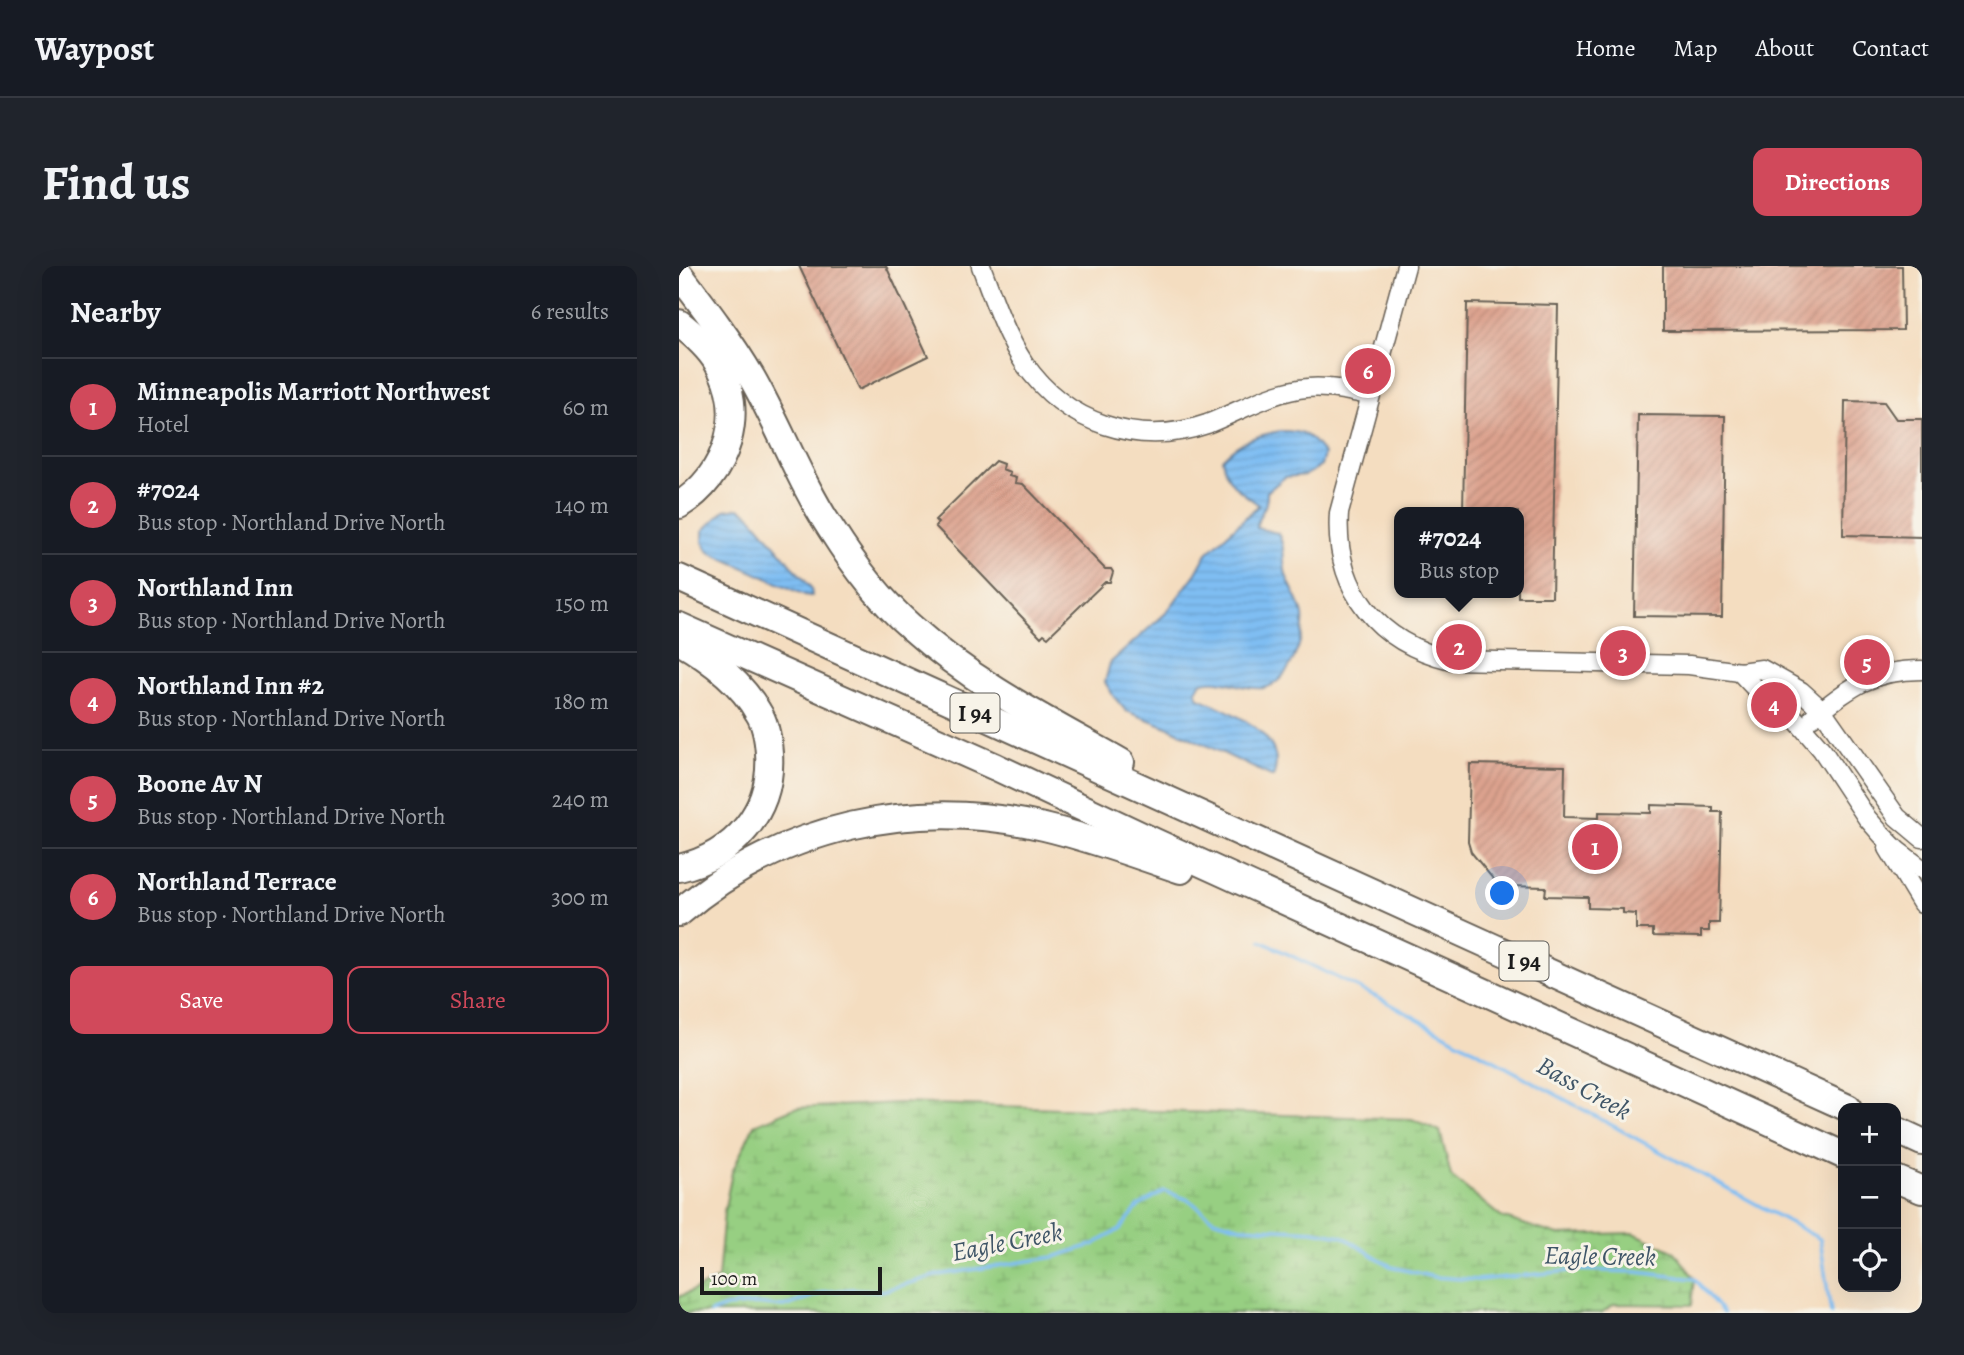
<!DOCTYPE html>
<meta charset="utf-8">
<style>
body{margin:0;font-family:Alegreya,serif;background:#20242c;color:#f1f3f6}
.controls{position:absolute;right:21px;bottom:21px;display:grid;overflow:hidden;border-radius:14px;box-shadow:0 7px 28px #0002}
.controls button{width:63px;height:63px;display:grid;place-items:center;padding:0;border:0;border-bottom:2px solid #363941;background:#171b24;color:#f1f3f6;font:35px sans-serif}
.scale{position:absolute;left:21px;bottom:18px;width:182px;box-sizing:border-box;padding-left:7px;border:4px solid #1c1c1c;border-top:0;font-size:19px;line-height:24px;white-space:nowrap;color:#1c1c1c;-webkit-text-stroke:5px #f7f3e8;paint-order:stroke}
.you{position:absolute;left:824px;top:628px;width:24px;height:24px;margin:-18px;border:5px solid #fff;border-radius:50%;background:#1a73e8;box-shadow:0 0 0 10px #1a73e833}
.badge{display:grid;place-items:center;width:46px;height:46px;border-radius:50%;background:#d1495b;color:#fff;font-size:23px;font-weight:700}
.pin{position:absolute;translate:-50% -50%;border:4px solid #fff;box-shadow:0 2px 7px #0006}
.popup{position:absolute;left:715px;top:241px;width:130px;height:91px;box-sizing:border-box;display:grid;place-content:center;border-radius:14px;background:#171b24;filter:drop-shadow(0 2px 5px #0005);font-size:23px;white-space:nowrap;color:#9ea1a6}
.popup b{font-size:26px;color:#f1f3f6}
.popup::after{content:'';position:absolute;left:50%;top:100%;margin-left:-14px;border:14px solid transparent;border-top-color:#171b24}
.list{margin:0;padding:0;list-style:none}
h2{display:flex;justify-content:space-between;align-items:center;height:91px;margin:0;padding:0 28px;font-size:30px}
h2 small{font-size:23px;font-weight:400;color:#9ea1a6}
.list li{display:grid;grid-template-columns:46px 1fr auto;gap:21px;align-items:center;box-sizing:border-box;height:98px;padding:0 28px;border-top:2px solid #363941}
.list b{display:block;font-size:26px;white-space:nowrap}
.list p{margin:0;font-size:23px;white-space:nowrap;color:#9ea1a6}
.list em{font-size:23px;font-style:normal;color:#9ea1a6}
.actions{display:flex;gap:14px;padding:21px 28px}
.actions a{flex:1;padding:16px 0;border:2px solid #d1495b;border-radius:14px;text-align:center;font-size:24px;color:#d1495b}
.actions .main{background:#d1495b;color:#fff}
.icon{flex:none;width:38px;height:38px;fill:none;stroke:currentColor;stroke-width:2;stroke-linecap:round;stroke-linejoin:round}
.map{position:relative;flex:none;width:1243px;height:1047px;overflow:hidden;border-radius:14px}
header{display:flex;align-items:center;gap:42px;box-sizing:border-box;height:98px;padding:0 35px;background:#171b24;border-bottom:2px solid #363941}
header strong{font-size:33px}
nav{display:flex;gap:38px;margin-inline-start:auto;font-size:24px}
.intro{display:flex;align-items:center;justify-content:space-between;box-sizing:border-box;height:168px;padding:0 42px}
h1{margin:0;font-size:49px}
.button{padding:18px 32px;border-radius:14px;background:#d1495b;color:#fff;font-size:24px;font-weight:700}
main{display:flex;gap:42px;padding:0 42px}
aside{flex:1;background:#171b24;border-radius:14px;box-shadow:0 7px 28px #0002}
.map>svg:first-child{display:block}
</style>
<header>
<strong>Waypost</strong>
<nav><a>Home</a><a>Map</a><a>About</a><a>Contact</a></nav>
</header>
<div class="intro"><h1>Find us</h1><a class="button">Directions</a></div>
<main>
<aside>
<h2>Nearby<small>6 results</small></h2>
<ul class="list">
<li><span class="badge">1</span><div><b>Minneapolis Marriott Northwest</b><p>Hotel</p></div><em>60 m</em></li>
<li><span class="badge">2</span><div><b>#7024</b><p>Bus stop · Northland Drive North</p></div><em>140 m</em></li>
<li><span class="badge">3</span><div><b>Northland Inn</b><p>Bus stop · Northland Drive North</p></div><em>150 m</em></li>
<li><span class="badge">4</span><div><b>Northland Inn #2</b><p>Bus stop · Northland Drive North</p></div><em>180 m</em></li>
<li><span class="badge">5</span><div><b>Boone Av N</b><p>Bus stop · Northland Drive North</p></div><em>240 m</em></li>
<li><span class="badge">6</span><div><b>Northland Terrace</b><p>Bus stop · Northland Drive North</p></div><em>300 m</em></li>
</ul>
<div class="actions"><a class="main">Save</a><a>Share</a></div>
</aside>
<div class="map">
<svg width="1243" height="1047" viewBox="0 0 1243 1047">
<defs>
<pattern id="wetland-marsh" width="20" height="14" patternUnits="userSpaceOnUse" patternTransform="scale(1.75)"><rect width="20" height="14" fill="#97cf82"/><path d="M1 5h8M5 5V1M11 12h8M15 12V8" fill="none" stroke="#82b170"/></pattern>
<pattern id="water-rules" width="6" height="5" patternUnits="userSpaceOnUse" patternTransform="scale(1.75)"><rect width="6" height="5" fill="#7fbef3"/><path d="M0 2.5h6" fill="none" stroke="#6da3d0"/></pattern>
<pattern id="building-hatch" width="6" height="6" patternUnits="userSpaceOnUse" patternTransform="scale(1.75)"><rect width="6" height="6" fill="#dca28e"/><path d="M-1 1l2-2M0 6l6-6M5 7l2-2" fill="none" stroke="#bc8b7a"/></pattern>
</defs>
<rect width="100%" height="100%" fill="#f7f3e8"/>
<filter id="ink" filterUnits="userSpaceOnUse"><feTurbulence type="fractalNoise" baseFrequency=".0143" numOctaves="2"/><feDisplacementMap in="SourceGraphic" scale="14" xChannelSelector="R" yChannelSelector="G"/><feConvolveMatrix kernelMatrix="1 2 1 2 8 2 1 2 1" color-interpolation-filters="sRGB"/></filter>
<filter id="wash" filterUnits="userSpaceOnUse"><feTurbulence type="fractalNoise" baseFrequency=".00686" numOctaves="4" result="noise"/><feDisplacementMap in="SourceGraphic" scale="28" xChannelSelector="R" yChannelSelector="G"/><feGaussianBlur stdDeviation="1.57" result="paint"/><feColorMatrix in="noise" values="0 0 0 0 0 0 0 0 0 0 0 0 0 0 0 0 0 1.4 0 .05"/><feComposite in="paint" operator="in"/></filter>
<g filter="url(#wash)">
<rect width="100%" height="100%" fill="#f4ddc0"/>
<path fill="url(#wetland-marsh)" stroke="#5a764f" stroke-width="2" d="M221,837L733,853L761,865L772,910L822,951L879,969L955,967L996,986L1016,1013L1013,1039L936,1038L922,1047H0V1031L39,1013L45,946L53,906L75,859L115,842Z"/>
<g fill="url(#water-rules)" stroke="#4e6d88" stroke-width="2">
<path d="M602,165C626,165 631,169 645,188L642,200L627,209L606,211L588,226C589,246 578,246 578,262L599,267C607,281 603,294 607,309C611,320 623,340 624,349C627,371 610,417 585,422C564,425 541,409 521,417L517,425L520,432C551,445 611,469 594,511L491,462L447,445L435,431L426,416L431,397L487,347L517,307L528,287L580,239C560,224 548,219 543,193C560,175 578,169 602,165Z"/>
<path d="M60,242L70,248L132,322L133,330H128L30,286L24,276V265L46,244Z"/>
</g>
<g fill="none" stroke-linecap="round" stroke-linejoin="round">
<g stroke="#7fbef3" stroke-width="3.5">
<path d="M582,675L704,734L1141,973L1152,1047"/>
<path d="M31,1047L47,1041L76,1038L105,1041L146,1026L174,1023L203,1025L259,1009L375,991L416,978L441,963L460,940L485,925L510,934L534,953L562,961L635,965L663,970L713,1001L755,1011L799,1014L900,1004L958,1006L1016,1013L1044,1047"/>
</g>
</g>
<g id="blocks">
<g fill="url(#building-hatch)">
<path d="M120,0H207L249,90L179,124Z"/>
<path d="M984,0H1223L1224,64L984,65Z"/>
<path d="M788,37L879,39L873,331H839V246H784Z"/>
<path d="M1166,135L1205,136L1217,153H1243V271L1164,269Z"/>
<path d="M959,149L1046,150L1043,351L955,350Z"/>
<path d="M316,195L324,198L323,203L331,206L330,210L337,212L336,217L344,218L426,303H432L434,306L431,316H426L369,371L365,368L362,371L256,260L259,257L256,254Z"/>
<path d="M791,498L886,500L885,551L920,552V546L972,547V539L1034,541V546H1043L1040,657H1030V665H1022V671L974,670V663H957V648L944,647V643L909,642V631L866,630L867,621L832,620L814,613L792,586L789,576Z"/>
</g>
</g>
</g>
<g filter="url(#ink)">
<use href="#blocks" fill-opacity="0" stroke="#686055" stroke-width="2"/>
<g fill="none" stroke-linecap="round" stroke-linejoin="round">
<defs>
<g id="minor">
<path d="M302,0C314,32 326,68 345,97C386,157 459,182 528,158C567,143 605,117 649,122C663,123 677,127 691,129"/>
<path d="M727,0L660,247C655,324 699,377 772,394L1010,399L1061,406L1083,403L1122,425L1143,444L1218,551L1243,572"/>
<path d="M1061,406L1075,421L1106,441L1143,484L1188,552L1203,569L1219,585L1243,603"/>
<path d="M1134,451C1172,421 1192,404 1243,404"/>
<path d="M1209,582L1243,638"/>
</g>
<g id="highway">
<path d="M0,8C26,42 52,76 73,112C101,161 121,216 152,263C174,298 201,334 232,361C295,418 369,455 442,496"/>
<path d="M0,57C14,68 29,81 38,96C69,146 48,210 0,239"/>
<path d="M0,312L1169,842"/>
<path d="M0,360L317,501L476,576L1164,889"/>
<path d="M0,375C30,392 62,416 79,446C87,458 89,473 90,487C94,545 56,589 0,602"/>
<path d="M0,647C101,559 236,531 365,561C412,572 457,589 502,604"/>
<path d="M1217,864L1243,876"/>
<path d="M1217,913L1243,924"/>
</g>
</defs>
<use href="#minor" stroke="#686055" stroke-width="21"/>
<use href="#highway" stroke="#686055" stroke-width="30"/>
<use href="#minor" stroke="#fff" stroke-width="18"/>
<use href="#highway" stroke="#fff" stroke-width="26"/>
</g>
</g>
<g text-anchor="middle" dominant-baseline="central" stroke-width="6" stroke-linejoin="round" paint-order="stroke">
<g fill="#f7f3e8" stroke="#5e5c59" stroke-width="2">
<rect x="271.5" y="427.5" width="49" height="39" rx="5"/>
<rect x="820.5" y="675.5" width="49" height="39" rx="5"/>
</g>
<g font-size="23" font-weight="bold" fill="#1c1c1c">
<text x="296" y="447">I 94</text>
<text x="845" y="695">I 94</text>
</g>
<g font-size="26" font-style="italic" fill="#3f5567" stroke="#f7f3e8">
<text transform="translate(905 822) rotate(29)">Bass Creek</text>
<text transform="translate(328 976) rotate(-11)">Eagle Creek</text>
<text transform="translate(921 990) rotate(1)">Eagle Creek</text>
</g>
</g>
</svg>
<div class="controls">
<button>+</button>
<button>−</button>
<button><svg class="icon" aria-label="locate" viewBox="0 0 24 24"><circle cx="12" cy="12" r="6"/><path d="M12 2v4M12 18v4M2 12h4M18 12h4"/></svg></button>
</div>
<div class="scale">100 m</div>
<div class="you"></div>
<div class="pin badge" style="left:916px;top:581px">1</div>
<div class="pin badge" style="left:780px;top:381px">2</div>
<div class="popup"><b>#7024</b>Bus stop</div>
<div class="pin badge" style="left:944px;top:387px">3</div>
<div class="pin badge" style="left:1095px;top:439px">4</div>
<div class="pin badge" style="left:1188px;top:396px">5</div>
<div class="pin badge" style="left:689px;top:105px">6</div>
</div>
</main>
